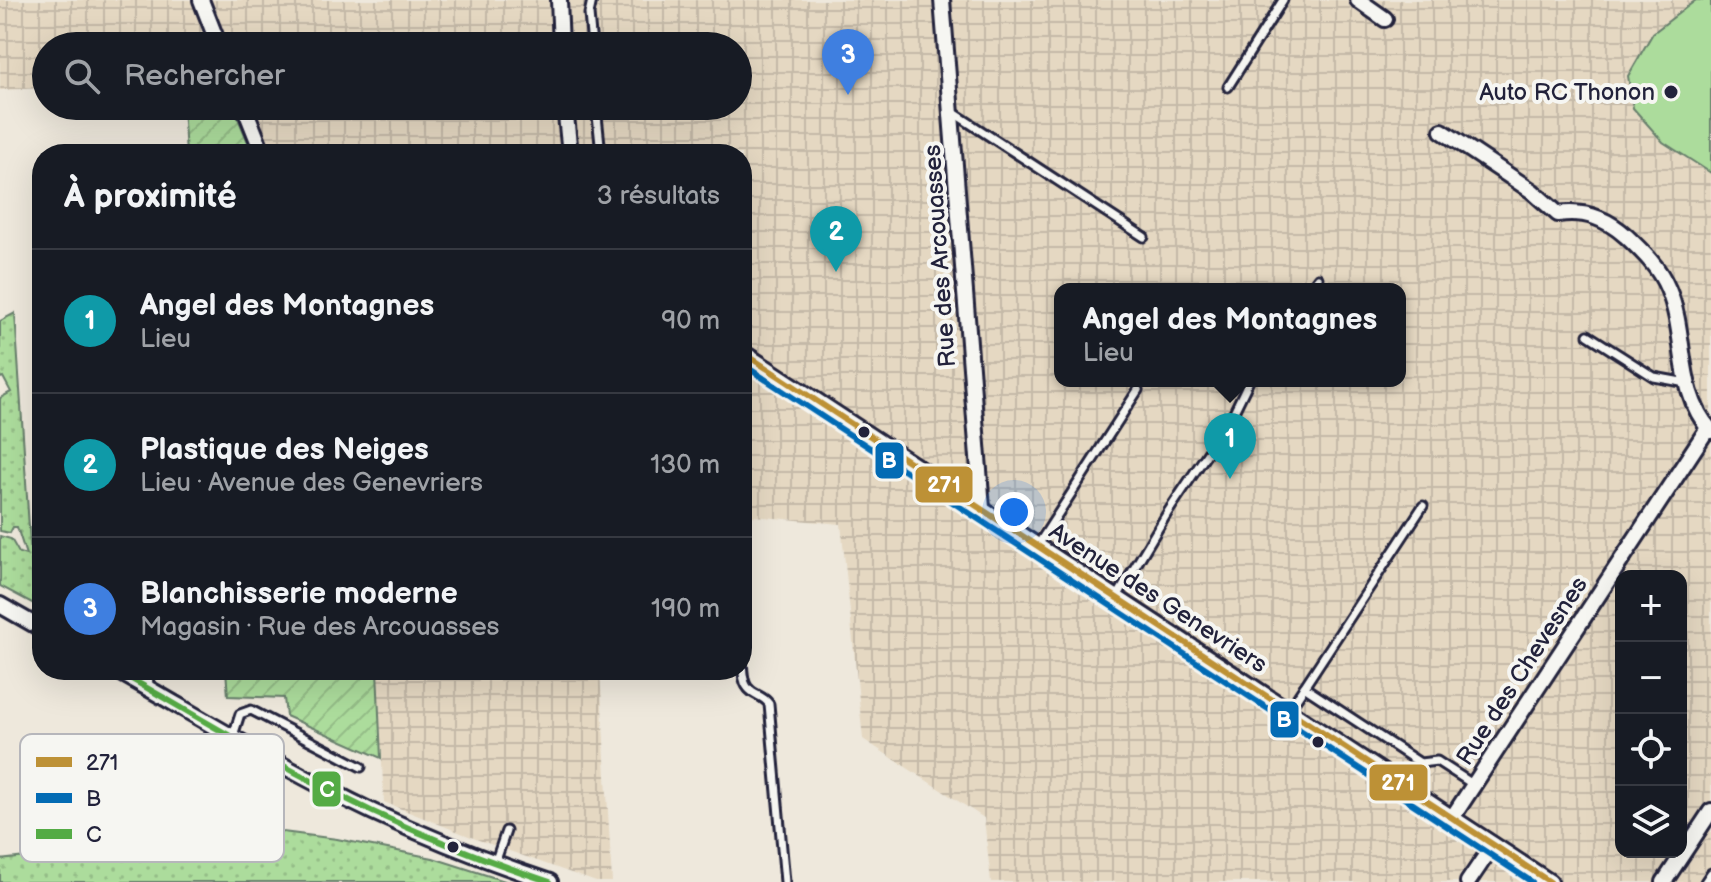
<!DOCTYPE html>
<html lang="fr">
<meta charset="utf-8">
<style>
body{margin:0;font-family:"Balsamiq Sans",sans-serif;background:#242831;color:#f1f3f6}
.controls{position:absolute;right:24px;bottom:24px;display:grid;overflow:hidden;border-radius:16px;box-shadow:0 8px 32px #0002}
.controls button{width:72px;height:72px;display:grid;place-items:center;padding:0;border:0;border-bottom:2px solid #363941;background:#171b24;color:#f1f3f6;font:40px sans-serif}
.you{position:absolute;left:1014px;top:512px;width:28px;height:28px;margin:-20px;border:6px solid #fff;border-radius:50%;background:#1a73e8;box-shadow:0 0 0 12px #1a73e833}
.badge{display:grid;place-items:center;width:52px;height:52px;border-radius:50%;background:#0f766e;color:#fff;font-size:26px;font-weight:700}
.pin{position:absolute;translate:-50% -66px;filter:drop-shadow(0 2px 4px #0008)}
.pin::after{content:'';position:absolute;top:42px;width:28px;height:24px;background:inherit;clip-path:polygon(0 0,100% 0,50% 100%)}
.popup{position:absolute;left:1054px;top:283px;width:352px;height:104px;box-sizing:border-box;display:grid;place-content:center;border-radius:16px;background:#171b24;filter:drop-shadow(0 2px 6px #0005);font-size:26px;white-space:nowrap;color:#9ea1a6}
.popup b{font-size:30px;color:#f1f3f6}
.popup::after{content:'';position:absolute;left:50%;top:100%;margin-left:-16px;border:16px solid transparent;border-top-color:#171b24}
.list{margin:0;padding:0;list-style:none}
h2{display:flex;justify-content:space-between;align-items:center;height:104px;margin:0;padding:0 32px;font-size:34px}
h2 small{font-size:26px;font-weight:400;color:#9ea1a6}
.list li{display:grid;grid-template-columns:52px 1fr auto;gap:24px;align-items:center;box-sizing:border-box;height:144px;padding:0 32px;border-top:2px solid #363941}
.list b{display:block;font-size:30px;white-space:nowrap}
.list p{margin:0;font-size:26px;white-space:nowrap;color:#9ea1a6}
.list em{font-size:26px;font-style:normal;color:#9ea1a6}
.icon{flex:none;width:44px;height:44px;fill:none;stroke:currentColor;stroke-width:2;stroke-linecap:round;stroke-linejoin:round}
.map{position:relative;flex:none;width:1711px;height:882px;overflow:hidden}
.search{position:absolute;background:#171b24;box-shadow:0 8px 32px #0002;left:32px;top:32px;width:720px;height:88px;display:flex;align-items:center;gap:20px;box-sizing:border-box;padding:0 28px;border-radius:44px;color:#9ea1a6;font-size:30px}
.panel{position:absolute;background:#171b24;box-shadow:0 8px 32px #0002;left:32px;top:144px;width:720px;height:536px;border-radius:32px}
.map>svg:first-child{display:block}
</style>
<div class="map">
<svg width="1711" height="882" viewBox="0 0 1711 882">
<defs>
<pattern id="industrial-grid" width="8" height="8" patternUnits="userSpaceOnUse" patternTransform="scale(2)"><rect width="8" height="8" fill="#e5d8c2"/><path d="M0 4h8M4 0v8" fill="none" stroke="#c4b9a8"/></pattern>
<pattern id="grass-dots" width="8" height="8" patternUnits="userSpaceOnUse" patternTransform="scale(2)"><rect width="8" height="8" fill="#acdc9c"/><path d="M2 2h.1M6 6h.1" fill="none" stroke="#94bc87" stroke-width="1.8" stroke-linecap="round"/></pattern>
<pattern id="garden-furrows" width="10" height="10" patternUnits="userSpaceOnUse" patternTransform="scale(2)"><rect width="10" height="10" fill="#acdc9c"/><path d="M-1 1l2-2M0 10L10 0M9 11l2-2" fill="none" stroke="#94bc87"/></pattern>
</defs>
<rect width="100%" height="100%" fill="#eee8dc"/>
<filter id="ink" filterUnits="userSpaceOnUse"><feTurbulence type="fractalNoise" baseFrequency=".0125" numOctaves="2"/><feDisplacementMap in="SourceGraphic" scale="16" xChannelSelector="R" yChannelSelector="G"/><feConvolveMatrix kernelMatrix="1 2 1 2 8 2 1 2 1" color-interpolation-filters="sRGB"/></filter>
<g filter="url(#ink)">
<g fill="url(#industrial-grid)" fill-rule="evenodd">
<path d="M0,0H1711V882H991L984,818L863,739L841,524L742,515V154H253L233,106H738V46H46V88L0,90ZM1060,289H1400V381H1060ZM1621,576H1681V852H1621Z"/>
<path d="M377,670H600L612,882H596L476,839L384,802Z"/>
</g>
<g fill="url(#grass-dots)" stroke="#677f6c" stroke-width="2">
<path d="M15,313L34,604L0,586V536L11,539L19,553L26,555L17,527H13L10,533L0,531V398L11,392L3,377L0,378V321Z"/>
<path d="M267,830L337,839L433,858L508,882H0V860Z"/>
</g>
<g fill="url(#garden-furrows)" stroke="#677f6c" stroke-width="2">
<path d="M183,106H233L253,154H186Z"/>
<path d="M226,670H377L381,758L286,716L284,698L228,696Z"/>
</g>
<path fill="#acdc9c" stroke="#677f6c" stroke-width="2" d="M1696,0H1711V173L1663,142L1633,108L1628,76L1653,33Z"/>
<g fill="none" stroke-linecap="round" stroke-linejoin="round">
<defs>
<g id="lane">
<path d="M592,46L589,14L592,0"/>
<path d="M1228,87L1283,0"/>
<path d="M596,106L601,154"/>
<path d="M951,111L1144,237"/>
<path d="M1310,289L1318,278"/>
<path d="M1588,335L1654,377L1687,383"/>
<path d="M1038,545L1138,390"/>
<path d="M1117,597L1168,512L1231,418L1249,381"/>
<path d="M742,642C743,654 740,679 748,688C754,696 763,695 769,704L785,882"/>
<path d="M148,670L149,688"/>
<path d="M1304,687L1420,763L1437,761L1474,785"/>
<path d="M1289,710L1423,506"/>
<path d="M233,736L240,714L251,710L361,767"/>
<path d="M495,863L506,831"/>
<path d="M1705,882L1711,873"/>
</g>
<g id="street">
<path d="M201,0L219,46"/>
<path d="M559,0L561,46"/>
<path d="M942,0L982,508"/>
<path d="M1358,0L1385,19"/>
<path d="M244,106L263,154"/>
<path d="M565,106L570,154"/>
<path d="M1442,131L1532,191L1558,214C1585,210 1606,218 1626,236C1643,252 1659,267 1668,289C1688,336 1675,391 1711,431"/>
<path d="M742,352L1550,882"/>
<path d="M0,605L42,629"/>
<path d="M116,670C201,718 285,770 373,812C431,839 490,862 550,882"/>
<path d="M1452,818L1708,428"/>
<path d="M1468,882L1493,845"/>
<path d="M1664,882L1711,811"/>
</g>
</defs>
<use href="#lane" stroke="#22223b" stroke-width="13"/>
<use href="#street" stroke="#22223b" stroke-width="20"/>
<use href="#lane" stroke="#f6f6f2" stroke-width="7"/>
<use href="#street" stroke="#f6f6f2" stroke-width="14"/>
<defs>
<path id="bus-1" d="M742,352L1550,882"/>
<path id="bus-2" d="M742,364L1532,882"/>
<path id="bus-3" d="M116,670C201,719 285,770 373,812C431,839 490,862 550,882"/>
</defs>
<use href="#bus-1" stroke="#f6f6f2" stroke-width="12"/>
<use href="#bus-2" stroke="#f6f6f2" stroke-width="12"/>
<use href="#bus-3" stroke="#f6f6f2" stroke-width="12"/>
<use href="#bus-1" stroke="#bd9136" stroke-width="6"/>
<use href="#bus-2" stroke="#036bb4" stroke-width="6"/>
<use href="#bus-3" stroke="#54ab45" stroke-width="6"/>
</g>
</g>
<g fill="#22223b" stroke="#f6f6f2" stroke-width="3">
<circle cx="1671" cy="92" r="8"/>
<circle cx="864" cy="432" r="7"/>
<circle cx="1318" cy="742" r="7"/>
<circle cx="453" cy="847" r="7"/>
</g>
<g text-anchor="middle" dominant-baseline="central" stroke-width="8" stroke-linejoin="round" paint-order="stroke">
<g font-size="24" fill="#22223b" stroke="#f6f6f2" text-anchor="end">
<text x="1655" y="92">Auto RC Thonon</text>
</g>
<g font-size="24" fill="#22223b" stroke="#f6f6f2">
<text transform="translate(940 256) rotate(-94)">Rue des Arcouasses</text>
<text transform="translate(1158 598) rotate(33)">Avenue des Genevriers</text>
<text transform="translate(1522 671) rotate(-57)">Rue des Chevesnes</text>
</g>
</g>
<rect x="20" y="734" width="264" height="128" rx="12" fill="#f6f6f2" stroke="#b6b6bb" stroke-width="2"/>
<rect x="36" y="757" width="36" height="10" fill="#bd9136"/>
<rect x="36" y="793" width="36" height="10" fill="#036bb4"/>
<rect x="36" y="829" width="36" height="10" fill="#54ab45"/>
<g font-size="22" fill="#22223b">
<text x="86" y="770">271</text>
<text x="86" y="806">B</text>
<text x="86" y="842">C</text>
</g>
<g stroke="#f6f6f2" stroke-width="3">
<rect x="874" y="441" width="31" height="39" rx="8" fill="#036bb4"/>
<rect x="914" y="465" width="60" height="39" rx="8" fill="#bd9136"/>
<rect x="1269" y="700" width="31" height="39" rx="8" fill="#036bb4"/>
<rect x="1368" y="763" width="61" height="39" rx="8" fill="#bd9136"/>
<rect x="311" y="770" width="31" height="38" rx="8" fill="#54ab45"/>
</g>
<g font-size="22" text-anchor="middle" font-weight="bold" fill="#fff">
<text x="889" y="468">B</text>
<text x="944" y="492">271</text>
<text x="1284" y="727">B</text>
<text x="1398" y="790">271</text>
<text x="327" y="797">C</text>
</g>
</svg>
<div class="controls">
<button>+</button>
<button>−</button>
<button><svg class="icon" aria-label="locate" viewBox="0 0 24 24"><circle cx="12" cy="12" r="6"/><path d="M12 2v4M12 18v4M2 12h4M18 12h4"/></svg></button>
<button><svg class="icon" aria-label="layers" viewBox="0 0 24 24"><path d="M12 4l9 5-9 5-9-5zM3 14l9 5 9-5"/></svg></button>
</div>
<div class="you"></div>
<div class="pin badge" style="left:1230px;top:479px;background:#0f9aa8">1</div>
<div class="popup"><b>Angel des Montagnes</b>Lieu</div>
<div class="pin badge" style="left:836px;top:272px;background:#0f9aa8">2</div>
<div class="pin badge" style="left:848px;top:95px;background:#3f7fe0">3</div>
<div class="search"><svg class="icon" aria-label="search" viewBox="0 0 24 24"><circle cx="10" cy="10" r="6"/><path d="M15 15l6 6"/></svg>Rechercher</div>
<section class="panel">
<h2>À proximité<small>3 résultats</small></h2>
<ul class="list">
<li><span class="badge" style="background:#0f9aa8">1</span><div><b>Angel des Montagnes</b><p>Lieu</p></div><em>90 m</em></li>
<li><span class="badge" style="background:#0f9aa8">2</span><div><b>Plastique des Neiges</b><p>Lieu · Avenue des Genevriers</p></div><em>130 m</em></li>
<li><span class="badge" style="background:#3f7fe0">3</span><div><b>Blanchisserie moderne</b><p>Magasin · Rue des Arcouasses</p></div><em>190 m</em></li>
</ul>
</section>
</div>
